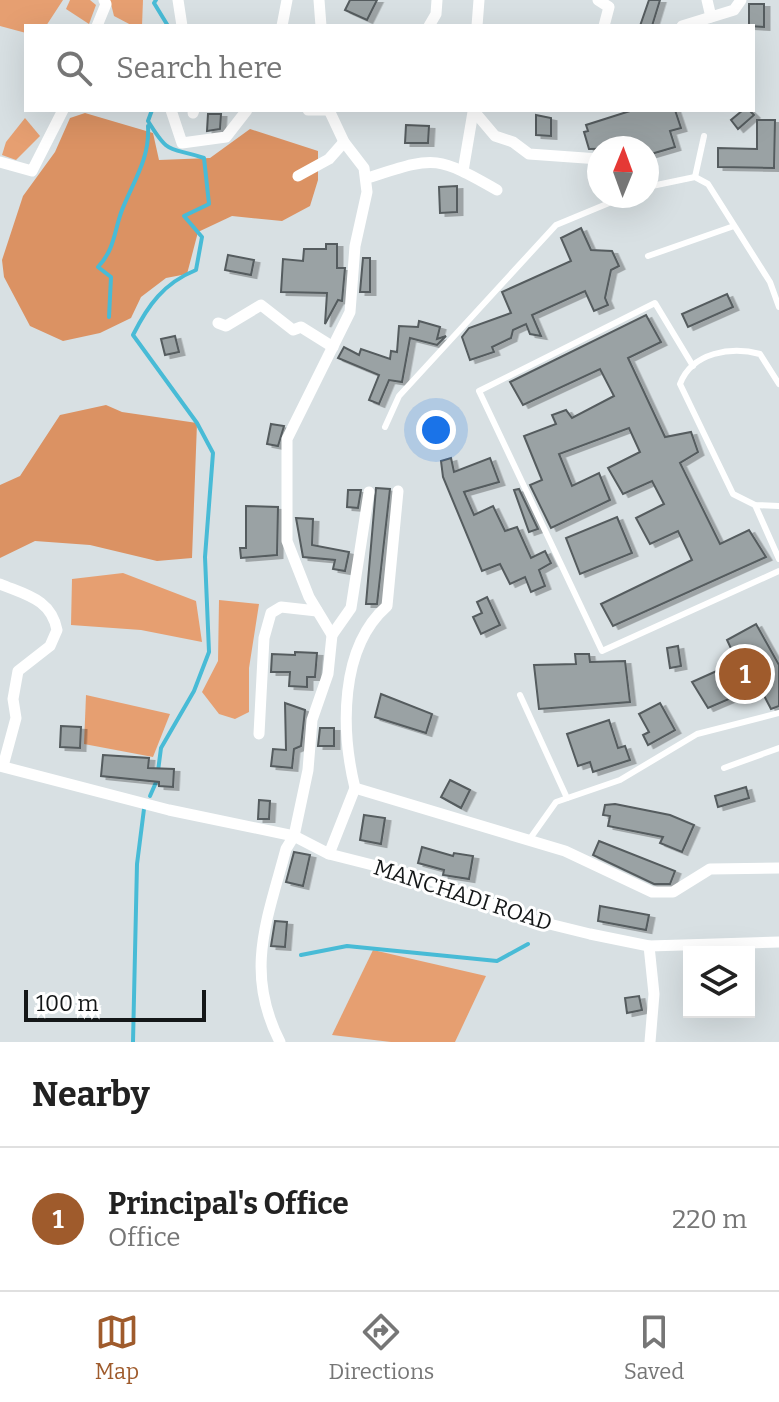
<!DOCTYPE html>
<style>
body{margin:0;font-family:Bitter,serif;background:#f2f2f2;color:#222}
.controls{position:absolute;right:24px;bottom:24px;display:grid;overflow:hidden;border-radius:0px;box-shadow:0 8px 32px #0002}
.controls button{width:72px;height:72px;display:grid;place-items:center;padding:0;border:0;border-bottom:2px solid #e0e0e0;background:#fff;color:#222;font:40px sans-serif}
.compass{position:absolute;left:587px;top:136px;width:72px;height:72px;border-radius:50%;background:#fff;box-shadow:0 8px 32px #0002;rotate:1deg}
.scale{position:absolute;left:24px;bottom:20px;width:182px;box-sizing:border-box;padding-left:8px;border:4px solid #141718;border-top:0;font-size:22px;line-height:28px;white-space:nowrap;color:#141718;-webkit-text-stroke:6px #fff;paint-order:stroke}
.you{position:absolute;left:436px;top:430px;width:28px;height:28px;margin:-20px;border:6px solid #fff;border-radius:50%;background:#1a73e8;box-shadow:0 0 0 12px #1a73e833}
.badge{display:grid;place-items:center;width:52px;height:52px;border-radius:50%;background:#9f5b2c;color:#fff;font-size:26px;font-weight:700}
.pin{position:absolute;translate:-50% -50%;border:4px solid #fff;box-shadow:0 2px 8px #0006}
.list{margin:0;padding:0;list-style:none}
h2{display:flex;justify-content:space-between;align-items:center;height:104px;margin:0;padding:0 32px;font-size:34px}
h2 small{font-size:26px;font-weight:400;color:#767676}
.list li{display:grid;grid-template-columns:52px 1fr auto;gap:24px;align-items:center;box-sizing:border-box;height:144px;padding:0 32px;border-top:2px solid #e0e0e0}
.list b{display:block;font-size:30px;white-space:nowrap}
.list p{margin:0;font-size:26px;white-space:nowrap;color:#767676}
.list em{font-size:26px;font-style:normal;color:#767676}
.icon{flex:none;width:44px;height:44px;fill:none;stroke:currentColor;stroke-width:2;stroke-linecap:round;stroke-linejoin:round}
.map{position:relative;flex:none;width:779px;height:1042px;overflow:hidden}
.search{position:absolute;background:#fff;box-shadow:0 8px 32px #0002;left:24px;right:24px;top:24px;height:88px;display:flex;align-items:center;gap:20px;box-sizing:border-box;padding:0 28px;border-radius:0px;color:#767676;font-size:30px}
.sheet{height:248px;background:#fff}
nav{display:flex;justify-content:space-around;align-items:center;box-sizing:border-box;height:112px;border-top:2px solid #e0e0e0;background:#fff;font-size:22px;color:#767676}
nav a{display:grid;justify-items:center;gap:4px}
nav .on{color:#9f5b2c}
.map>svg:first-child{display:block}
</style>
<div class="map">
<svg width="779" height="1042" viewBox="0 0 779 1042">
<defs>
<filter id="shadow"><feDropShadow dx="5.5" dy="3" stdDeviation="0" flood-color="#0004"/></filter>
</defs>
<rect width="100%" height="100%" fill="#d8e0e3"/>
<g fill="#e69f71">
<path d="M0,0H63L46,26H26V33L0,26Z"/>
<path d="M70,0H90L96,5L89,24L66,9Z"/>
<path d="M110,0H143L142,26H133L114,16Z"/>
<path d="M25,118L40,136L16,160L2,155L6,142Z"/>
<path d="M123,573L196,601L202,642L141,630L71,625L72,579Z"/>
<path d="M219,600L259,604L249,668V712L235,719L219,714L202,692L218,661Z"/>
<path d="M86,695L170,714L153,757L84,744Z"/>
<path d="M373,950L486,976L455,1042H391L332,1035Z"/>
</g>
<g fill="#db9263">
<path d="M85,113L153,133L159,160L210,158L250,129L318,151V180L310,206L282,221L232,216L198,232L187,274L166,278L141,297L131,318L100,333L63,341L30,326L4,277L2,260L23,196L55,152L70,118Z"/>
<path d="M106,405L122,412L197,423L192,558L157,561L90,545L35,541L0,558V485L20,476L60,415Z"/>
</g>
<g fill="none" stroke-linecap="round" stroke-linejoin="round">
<g stroke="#48bbd6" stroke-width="4">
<path d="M156,0L154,3L168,26"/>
<path d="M152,110L148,121C170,157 169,146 204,158L209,204L184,216L202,237L196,270C164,283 148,305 133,335L197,423L213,453L205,557L209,652L194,691L161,748L158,771"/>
<path d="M109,317L111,277L98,267C115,249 114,231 122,210C134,180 150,158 148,126"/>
<path d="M150,796L157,780"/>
<path d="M301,955L347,946L497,961L528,944"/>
<path d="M133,1042L137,864L144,809"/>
</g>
</g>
<g fill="#9aa2a4" stroke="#555c5e" stroke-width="2" filter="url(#shadow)">
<path d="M350,0H377L367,20L345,10Z"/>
<path d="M649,0H660L652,26H640Z"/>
<path d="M749,4H764V27L749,26Z"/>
<path d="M633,110H675L681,128L670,131L675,147L651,154L647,148L589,149L584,132L588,131L586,125Z"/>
<path d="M743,110H749L754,115L738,129L731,120Z"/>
<path d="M208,114H221L220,129L207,131Z"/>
<path d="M536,115L551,118V136L536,135Z"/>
<path d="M757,120H775L774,168L718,167V148L757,149Z"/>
<path d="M406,125L429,126L428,143H405Z"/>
<path d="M457,186V212L440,213L439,187Z"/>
<path d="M581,228L591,250L612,251L619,266L611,270L605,298L608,305L594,311L585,291L532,315L541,336L530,334L526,324L513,330L511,338L492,347L494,352L470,360L462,337L469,328L511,313L502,292L571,261L561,238Z"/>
<path d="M326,244H337V268H345L342,301L338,300L325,324L327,293L281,292L283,259L303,261L304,249H326Z"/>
<path d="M228,255L254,260L251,275L225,270Z"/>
<path d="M363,258H370V292H360Z"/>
<path d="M727,294L733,307L688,327L682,314Z"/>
<path d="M646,315L661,342L628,358L665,437L691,432L698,452L680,463L720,544L749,530L766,557L613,626L601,604L692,560L678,531L650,544L636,518L664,504L652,481L623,494L608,468L640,452L629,428L559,454L572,486L599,473L610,500L551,528L530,485L542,480L524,436L556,424L552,415L566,410L572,418L614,396L600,369L523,405L510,382Z"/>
<path d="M419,321L440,327L437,339L446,336L437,345L410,338L402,382L389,380L379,404L369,400L379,375L338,358L344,347L359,355L361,349L390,359L391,351L397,352L399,326L418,327Z"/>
<path d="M175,336L179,352L165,355L161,339Z"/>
<path d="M271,424L284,426L278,446L267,444Z"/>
<path d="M451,458L454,472L490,458L499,482L464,492L474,515L493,506L505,531L517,527L531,558L545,551L551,563L539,570L545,586L531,592L525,577L510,584L500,564L482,571L443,477L441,461Z"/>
<path d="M376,488L390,489L377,604H366Z"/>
<path d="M519,489L538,529L529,532L514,490Z"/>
<path d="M348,490H361L358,508L347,507Z"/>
<path d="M246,506L278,507L277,555L241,558L240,548H246Z"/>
<path d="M617,517L632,553L580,574L566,538Z"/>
<path d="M296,518L313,519L312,545L349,552L345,571L333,569L335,560L303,557Z"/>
<path d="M487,597L500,625L481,634L473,617L482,613L477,602Z"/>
<path d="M756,624L779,665V706L771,709L759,686L708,708L692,682L748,657H735L727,640Z"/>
<path d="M678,646L681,666L670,668L667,648Z"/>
<path d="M295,652L317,653L315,677H307V687L289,686L290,672H271L272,654L295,655Z"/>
<path d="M575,654H589L590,662L625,661L630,702L539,709L534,665L576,664Z"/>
<path d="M381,694L432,714L426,733L375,717Z"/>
<path d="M285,703L305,710L301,746L294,749L292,768L271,766L273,749L286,750Z"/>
<path d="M660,703L675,730L648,745L643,735L649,732L639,714Z"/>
<path d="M609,720L618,748L625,746L630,760L593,772L590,762L578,766L567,734Z"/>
<path d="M61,726L81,727L80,748L60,747Z"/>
<path d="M320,728H334V746H318Z"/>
<path d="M103,755L149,758L148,768L174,769L173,787L159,786V782L101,776Z"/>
<path d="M450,780L470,790L461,808L441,797Z"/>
<path d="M746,787L749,798L718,807L715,796Z"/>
<path d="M259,800L270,801L269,819H258Z"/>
<path d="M615,804L670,815L694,825L682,852L660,843L663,837L608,826L610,816L603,815L605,805Z"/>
<path d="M364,815L385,818L381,844L360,840Z"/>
<path d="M599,841L675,871L670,884H654L593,855Z"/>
<path d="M422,847L453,856L454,853L473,856L469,879L443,875L444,870L418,863Z"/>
<path d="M294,852L310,855L303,886L286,882Z"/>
<path d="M600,906L649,915L646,930L598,921Z"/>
<path d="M275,921L287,922L285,947L271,946Z"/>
<path d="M639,996L642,1010L627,1013L625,998Z"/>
</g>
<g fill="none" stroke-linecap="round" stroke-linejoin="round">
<g stroke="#fff" stroke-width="6">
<path d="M695,177L704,136"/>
<path d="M647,187L695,177L708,184L770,282L779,307"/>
<path d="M648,256L734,226"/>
<path d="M693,366L655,303L479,391L602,651L779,571"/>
<path d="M779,384L760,354C732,346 692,352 680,384L733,494L755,505L779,506"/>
<path d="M385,427L399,396L556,225L626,196"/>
<path d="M755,505L779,559"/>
<path d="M520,695L567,798"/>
<path d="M724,768L779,748"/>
<path d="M529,840L556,802L620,780L697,734L779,713"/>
</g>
<g stroke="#fff" stroke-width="11">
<path d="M178,0L182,26"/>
<path d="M319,0L321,26"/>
<path d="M598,0L609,7L604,26"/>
<path d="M707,0L711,17"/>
<path d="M97,26L106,4L104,0"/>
<path d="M282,26L287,0"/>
<path d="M429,26L436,14L437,0"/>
<path d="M477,26L479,0"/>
<path d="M682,26L734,10L741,0"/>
<path d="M171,110L182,143L226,137L247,110"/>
<path d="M308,110H329"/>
<path d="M473,110L495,136L513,142L529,154L599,159"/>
<path d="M193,113L194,110"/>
<path d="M0,162L32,171L63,110"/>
<path d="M463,171L473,112"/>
<path d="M298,176L329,159L344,142"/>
<path d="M367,178C435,157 434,154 497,190"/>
<path d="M218,323L226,326L261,305L293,330L301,327L333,347"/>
<path d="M0,584C26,595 51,599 57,630L50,646L18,671L13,699L16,718L3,766"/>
<path d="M332,635L351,608L369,492"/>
<path d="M259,734L264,638L271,613L281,607L317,611"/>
<path d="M0,766L169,810L294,836L329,854L428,879L529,919L590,934L649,946L779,942"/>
<path d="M355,788C341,731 339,648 387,606L398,491"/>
<path d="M329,854L355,788L565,851L652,892H673L710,869L779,868"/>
<path d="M649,946L654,994L650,1042"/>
<path d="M280,1042C244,972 267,920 286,849L294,836L308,770L312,720L328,674L332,635L309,597L287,541V439L350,312L355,246L367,192L364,168L344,142L329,110"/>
</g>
</g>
<g text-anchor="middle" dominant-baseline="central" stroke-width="6" stroke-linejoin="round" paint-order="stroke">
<g font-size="22" fill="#141718" stroke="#fff">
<text transform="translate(463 895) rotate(18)">MANCHADI ROAD</text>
</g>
</g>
</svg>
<div class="controls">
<button><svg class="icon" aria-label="layers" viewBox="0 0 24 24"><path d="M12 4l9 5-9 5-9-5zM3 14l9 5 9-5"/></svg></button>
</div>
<svg class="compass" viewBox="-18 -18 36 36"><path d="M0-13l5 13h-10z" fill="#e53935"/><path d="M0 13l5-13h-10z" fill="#767676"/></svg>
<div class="scale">100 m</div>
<div class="you"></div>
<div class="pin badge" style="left:745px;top:674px">1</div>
<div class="search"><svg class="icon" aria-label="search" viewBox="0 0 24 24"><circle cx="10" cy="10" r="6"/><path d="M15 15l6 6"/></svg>Search here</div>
</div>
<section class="sheet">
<h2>Nearby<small></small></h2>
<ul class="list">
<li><span class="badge">1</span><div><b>Principal's Office</b><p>Office</p></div><em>220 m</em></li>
</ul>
</section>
<nav>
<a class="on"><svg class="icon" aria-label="map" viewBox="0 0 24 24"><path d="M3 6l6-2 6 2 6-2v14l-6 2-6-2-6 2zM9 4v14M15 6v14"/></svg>Map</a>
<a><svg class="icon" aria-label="directions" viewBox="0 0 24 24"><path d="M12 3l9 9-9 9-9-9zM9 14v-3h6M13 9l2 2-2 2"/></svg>Directions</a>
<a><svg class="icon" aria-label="saved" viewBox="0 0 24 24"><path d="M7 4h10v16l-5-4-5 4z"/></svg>Saved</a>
</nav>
